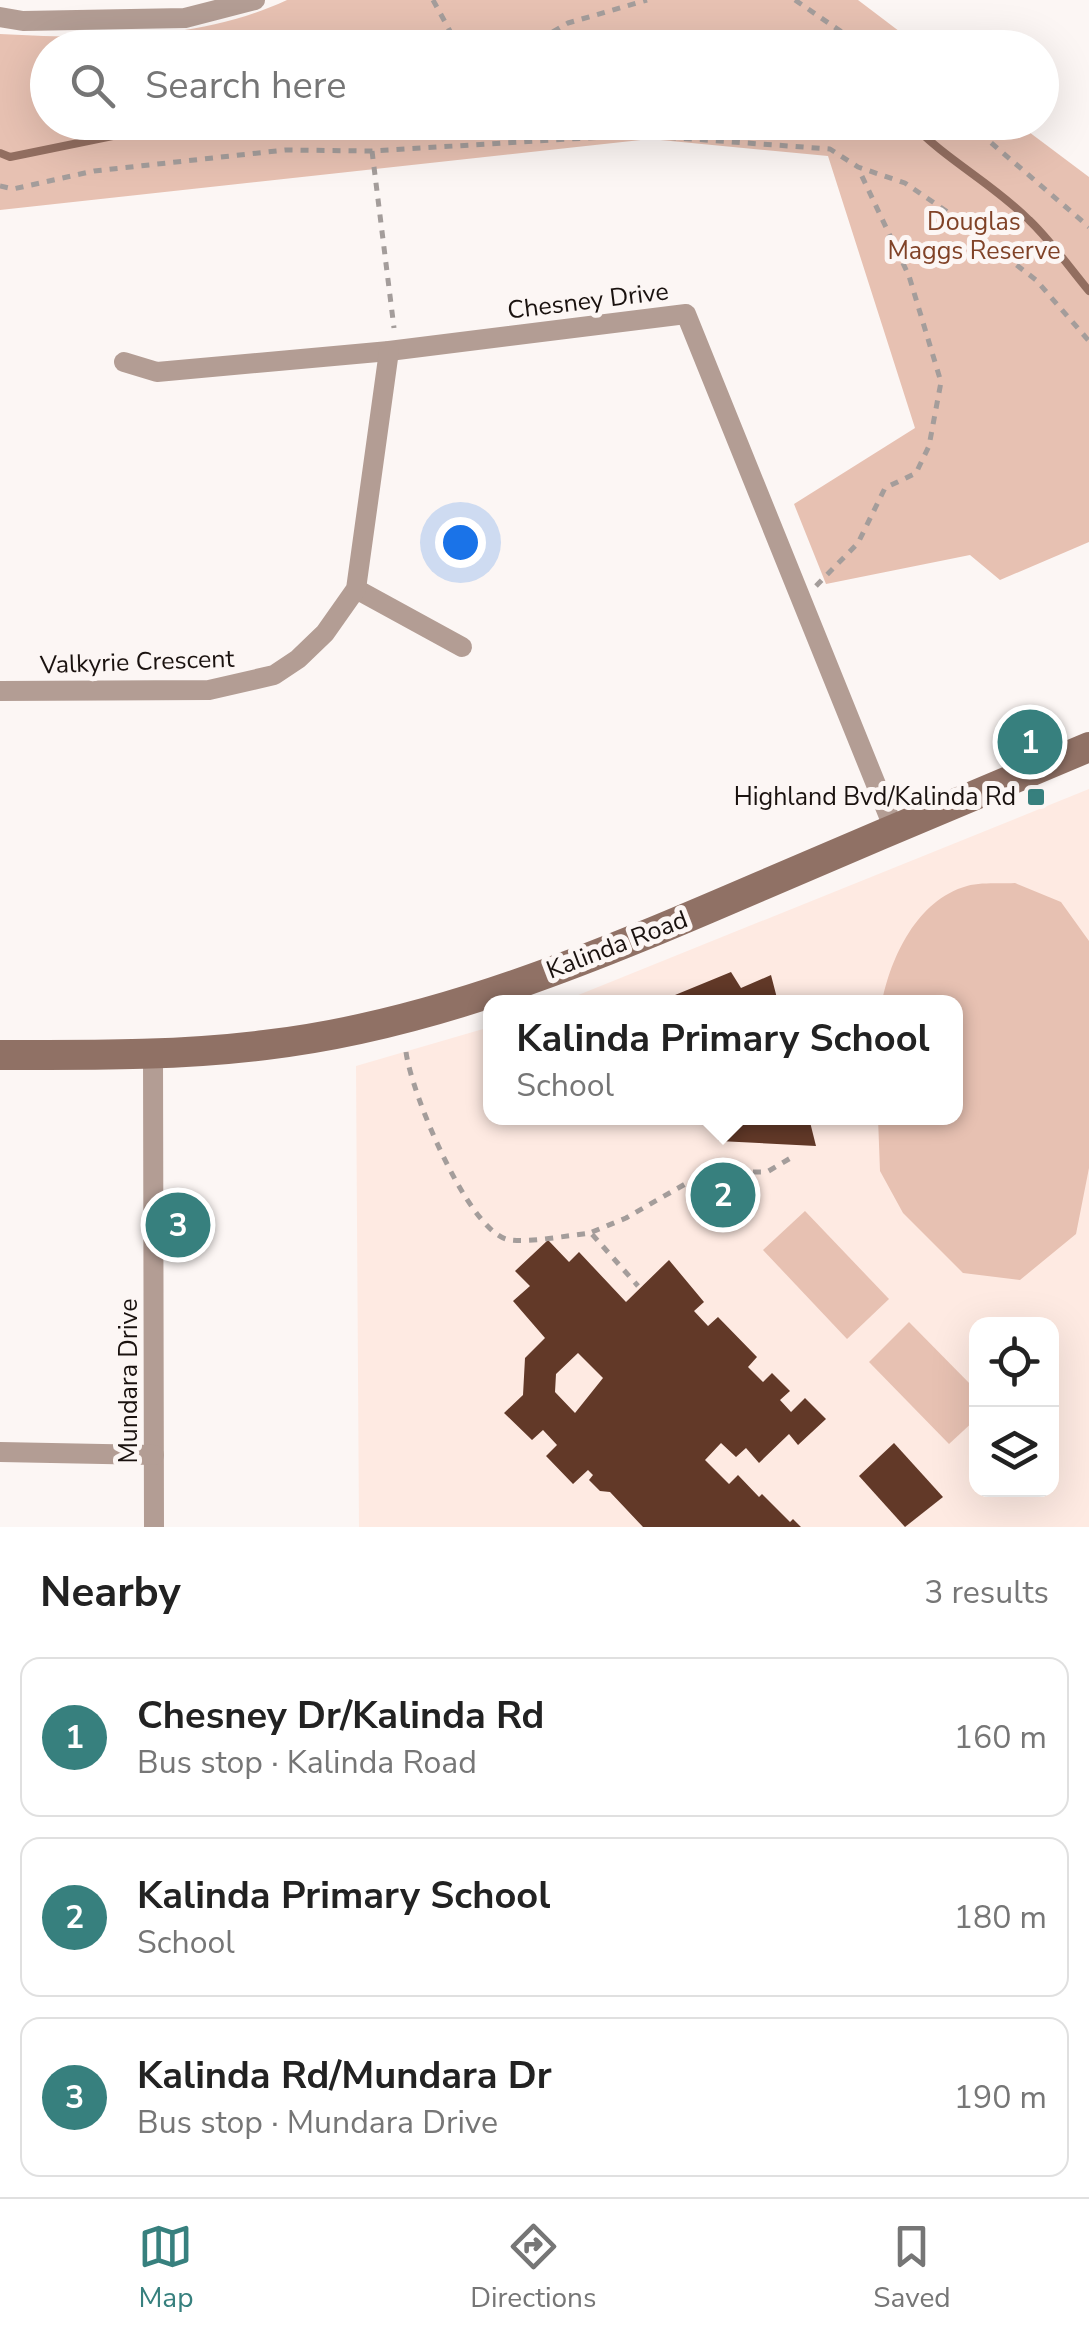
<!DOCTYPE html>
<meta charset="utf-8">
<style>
body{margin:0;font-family:"Nunito Sans",sans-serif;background:#f6f6f6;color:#222}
.controls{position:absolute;right:30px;bottom:30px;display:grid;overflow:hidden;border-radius:20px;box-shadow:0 10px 40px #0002}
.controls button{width:90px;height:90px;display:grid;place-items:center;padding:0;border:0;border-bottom:2px solid #e0e0e0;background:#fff;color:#222;font:50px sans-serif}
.you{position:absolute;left:460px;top:542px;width:35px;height:35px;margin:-25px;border:8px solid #fff;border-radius:50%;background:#1a73e8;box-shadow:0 0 0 15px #1a73e833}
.badge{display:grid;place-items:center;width:65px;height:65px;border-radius:50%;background:#37807e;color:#fff;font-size:32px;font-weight:700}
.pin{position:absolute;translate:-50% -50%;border:5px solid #fff;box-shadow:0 2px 10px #0006}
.popup{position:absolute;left:483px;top:995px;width:480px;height:130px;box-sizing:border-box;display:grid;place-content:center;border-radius:20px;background:#fff;filter:drop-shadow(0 2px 8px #0005);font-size:32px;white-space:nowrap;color:#767676}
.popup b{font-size:38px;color:#222}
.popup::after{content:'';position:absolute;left:50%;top:100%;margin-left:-20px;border:20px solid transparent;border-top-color:#fff}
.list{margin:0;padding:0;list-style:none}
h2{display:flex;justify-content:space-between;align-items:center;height:130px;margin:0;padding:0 40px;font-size:42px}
h2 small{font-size:32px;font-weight:400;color:#767676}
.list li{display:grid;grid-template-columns:65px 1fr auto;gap:30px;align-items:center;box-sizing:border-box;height:160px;margin:0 20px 20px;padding:0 20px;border:2px solid #e0e0e0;border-radius:20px}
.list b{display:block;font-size:38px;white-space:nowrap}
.list p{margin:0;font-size:32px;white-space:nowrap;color:#767676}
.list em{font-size:32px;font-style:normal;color:#767676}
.icon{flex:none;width:55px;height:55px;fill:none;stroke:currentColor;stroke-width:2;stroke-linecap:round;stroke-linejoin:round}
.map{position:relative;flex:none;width:1089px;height:1527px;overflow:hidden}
.search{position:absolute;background:#fff;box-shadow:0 10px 40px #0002;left:30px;right:30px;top:30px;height:110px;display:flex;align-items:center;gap:25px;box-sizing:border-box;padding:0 35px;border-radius:55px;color:#767676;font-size:38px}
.sheet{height:670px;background:#fff}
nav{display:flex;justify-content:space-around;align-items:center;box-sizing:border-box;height:140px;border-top:2px solid #e0e0e0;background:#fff;font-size:28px;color:#767676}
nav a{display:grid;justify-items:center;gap:5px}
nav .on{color:#37807e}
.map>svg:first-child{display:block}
</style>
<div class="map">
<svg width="1089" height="1527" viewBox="0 0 1089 1527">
<rect width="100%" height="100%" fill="#fcf6f4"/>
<path fill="#feeae2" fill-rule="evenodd" d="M1089,789V1527H359L356,1066L490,1027V1118H956V1002H561ZM976,1324H1052V1490H976Z"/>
<g fill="#e7c1b2">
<path d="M287,0H858L920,47L48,48V122L1017,123L1089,177V542L1000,580L970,555L826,584L794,504L915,428L828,156L650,139L0,210V34C97,39 197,42 287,0Z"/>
<path d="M1015,883L1061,902L1089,941V1168L1076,1234L1020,1280L963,1273L903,1213L880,1171L878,1118H956V1002H882C891,957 917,900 967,886C981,882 1000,884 1015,883Z"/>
<path d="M805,1211L889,1299L847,1339L763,1250Z"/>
<path d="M909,1322L976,1390V1419L949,1444L869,1362Z"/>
</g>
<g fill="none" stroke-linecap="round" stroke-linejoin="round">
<g stroke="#926e60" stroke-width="8">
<path d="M575,48L644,37L704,48"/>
<path d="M910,122C946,160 992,183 1029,220C1051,241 1069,267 1089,291"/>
<path d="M0,153L10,157L181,122"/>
</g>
</g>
<g fill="#623928" fill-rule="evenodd">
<path d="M731,972L741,988L771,975L778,1002H658Z"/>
<path d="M711,1118H809L816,1146L719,1141Z"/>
<path d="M548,1240L569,1262L579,1252L626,1302L669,1260L704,1302L694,1311L708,1326L718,1317L757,1357L748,1367L763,1382L772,1373L790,1391L780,1400L791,1412L805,1398L826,1419L798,1445L789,1434L759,1463L746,1448L736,1457L721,1443L705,1460L729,1484L738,1475L759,1497L762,1494L790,1522L793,1519L801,1527H643L610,1492L600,1491L589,1480L593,1475L588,1470L573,1484L546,1456L557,1445L543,1430L532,1440L504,1413L523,1395L525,1358L545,1338L513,1301L530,1286L515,1271ZM578,1353L603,1378L575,1413L555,1392L556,1374Z"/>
<path d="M894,1443L943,1497L905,1527L859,1476Z"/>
</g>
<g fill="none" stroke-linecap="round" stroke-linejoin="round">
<g stroke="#a49d9b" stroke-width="5" stroke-dasharray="8 8" stroke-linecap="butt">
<path d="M433,0L451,33L482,48"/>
<path d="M795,0L865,48"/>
<path d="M525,48L568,23L647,0"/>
<path d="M967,122L1089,227"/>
<path d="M372,151L394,328"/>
<path d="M0,186L13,189L94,171L285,150L372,151L636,135L830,149L858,167L905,183L949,213L1036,280L1089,341"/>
<path d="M816,586L858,543L885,488L916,473L929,446L941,382L909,276L859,170"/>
<path d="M406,1052C411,1092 466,1226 506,1239C524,1244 570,1235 591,1233L638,1286"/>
<path d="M592,1232L626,1218L706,1172H767L794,1156"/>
</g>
<g stroke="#b39d94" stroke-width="20">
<path d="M0,17L23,21L185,18L255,0"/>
<path d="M124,362L157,372L389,351L686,314L894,829"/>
<path d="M356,589L462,647"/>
<path d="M0,691L209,690L274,675L298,659L325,633L356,589L389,351"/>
<path d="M153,1054L154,1527"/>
<path d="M0,1452L154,1455"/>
</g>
<path stroke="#907165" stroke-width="30" d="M0,1055C88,1055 177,1056 265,1045C438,1025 603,954 761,886C870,839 980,793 1089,747"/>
</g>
<rect fill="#37807e" stroke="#fcf6f4" stroke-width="4" x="1026" y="787" width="20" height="20" rx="5"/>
<g text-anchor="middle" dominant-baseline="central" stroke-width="10" stroke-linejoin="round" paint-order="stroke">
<g font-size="25" fill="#804227" stroke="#fcf6f4">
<text x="974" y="222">Douglas<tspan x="974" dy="29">Maggs Reserve</tspan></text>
</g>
<g font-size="25" fill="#1a120f" stroke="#fcf6f4">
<text transform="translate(588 301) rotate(-7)">Chesney Drive</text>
<text transform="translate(137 662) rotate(-2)">Valkyrie Crescent</text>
<text transform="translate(617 945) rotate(-21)">Kalinda Road</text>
<text transform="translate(129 1381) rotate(-90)">Mundara Drive</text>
</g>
<g font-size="25" fill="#1a120f" stroke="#fcf6f4" text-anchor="end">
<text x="1016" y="797">Highland Bvd/Kalinda Rd</text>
</g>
</g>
</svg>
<div class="controls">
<button><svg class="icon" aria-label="locate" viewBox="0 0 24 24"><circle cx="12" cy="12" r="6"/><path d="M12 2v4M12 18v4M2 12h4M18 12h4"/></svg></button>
<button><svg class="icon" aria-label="layers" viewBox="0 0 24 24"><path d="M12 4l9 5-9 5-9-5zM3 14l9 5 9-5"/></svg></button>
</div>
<div class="you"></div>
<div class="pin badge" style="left:1030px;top:742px">1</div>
<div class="pin badge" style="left:723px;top:1195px">2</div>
<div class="popup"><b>Kalinda Primary School</b>School</div>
<div class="pin badge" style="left:178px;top:1225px">3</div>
<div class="search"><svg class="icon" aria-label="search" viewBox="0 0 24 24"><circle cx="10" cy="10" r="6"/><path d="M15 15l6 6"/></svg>Search here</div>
</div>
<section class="sheet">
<h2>Nearby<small>3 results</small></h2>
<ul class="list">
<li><span class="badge">1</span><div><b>Chesney Dr/Kalinda Rd</b><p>Bus stop · Kalinda Road</p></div><em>160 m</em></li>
<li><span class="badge">2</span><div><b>Kalinda Primary School</b><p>School</p></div><em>180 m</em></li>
<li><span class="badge">3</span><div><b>Kalinda Rd/Mundara Dr</b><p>Bus stop · Mundara Drive</p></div><em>190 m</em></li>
</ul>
</section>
<nav>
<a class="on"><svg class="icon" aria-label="map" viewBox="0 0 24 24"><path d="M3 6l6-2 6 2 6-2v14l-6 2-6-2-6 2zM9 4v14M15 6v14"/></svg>Map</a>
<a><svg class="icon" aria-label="directions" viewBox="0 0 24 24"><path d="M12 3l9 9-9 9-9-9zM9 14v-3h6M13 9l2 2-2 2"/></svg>Directions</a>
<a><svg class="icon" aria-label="saved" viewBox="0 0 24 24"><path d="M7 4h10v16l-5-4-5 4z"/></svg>Saved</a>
</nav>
